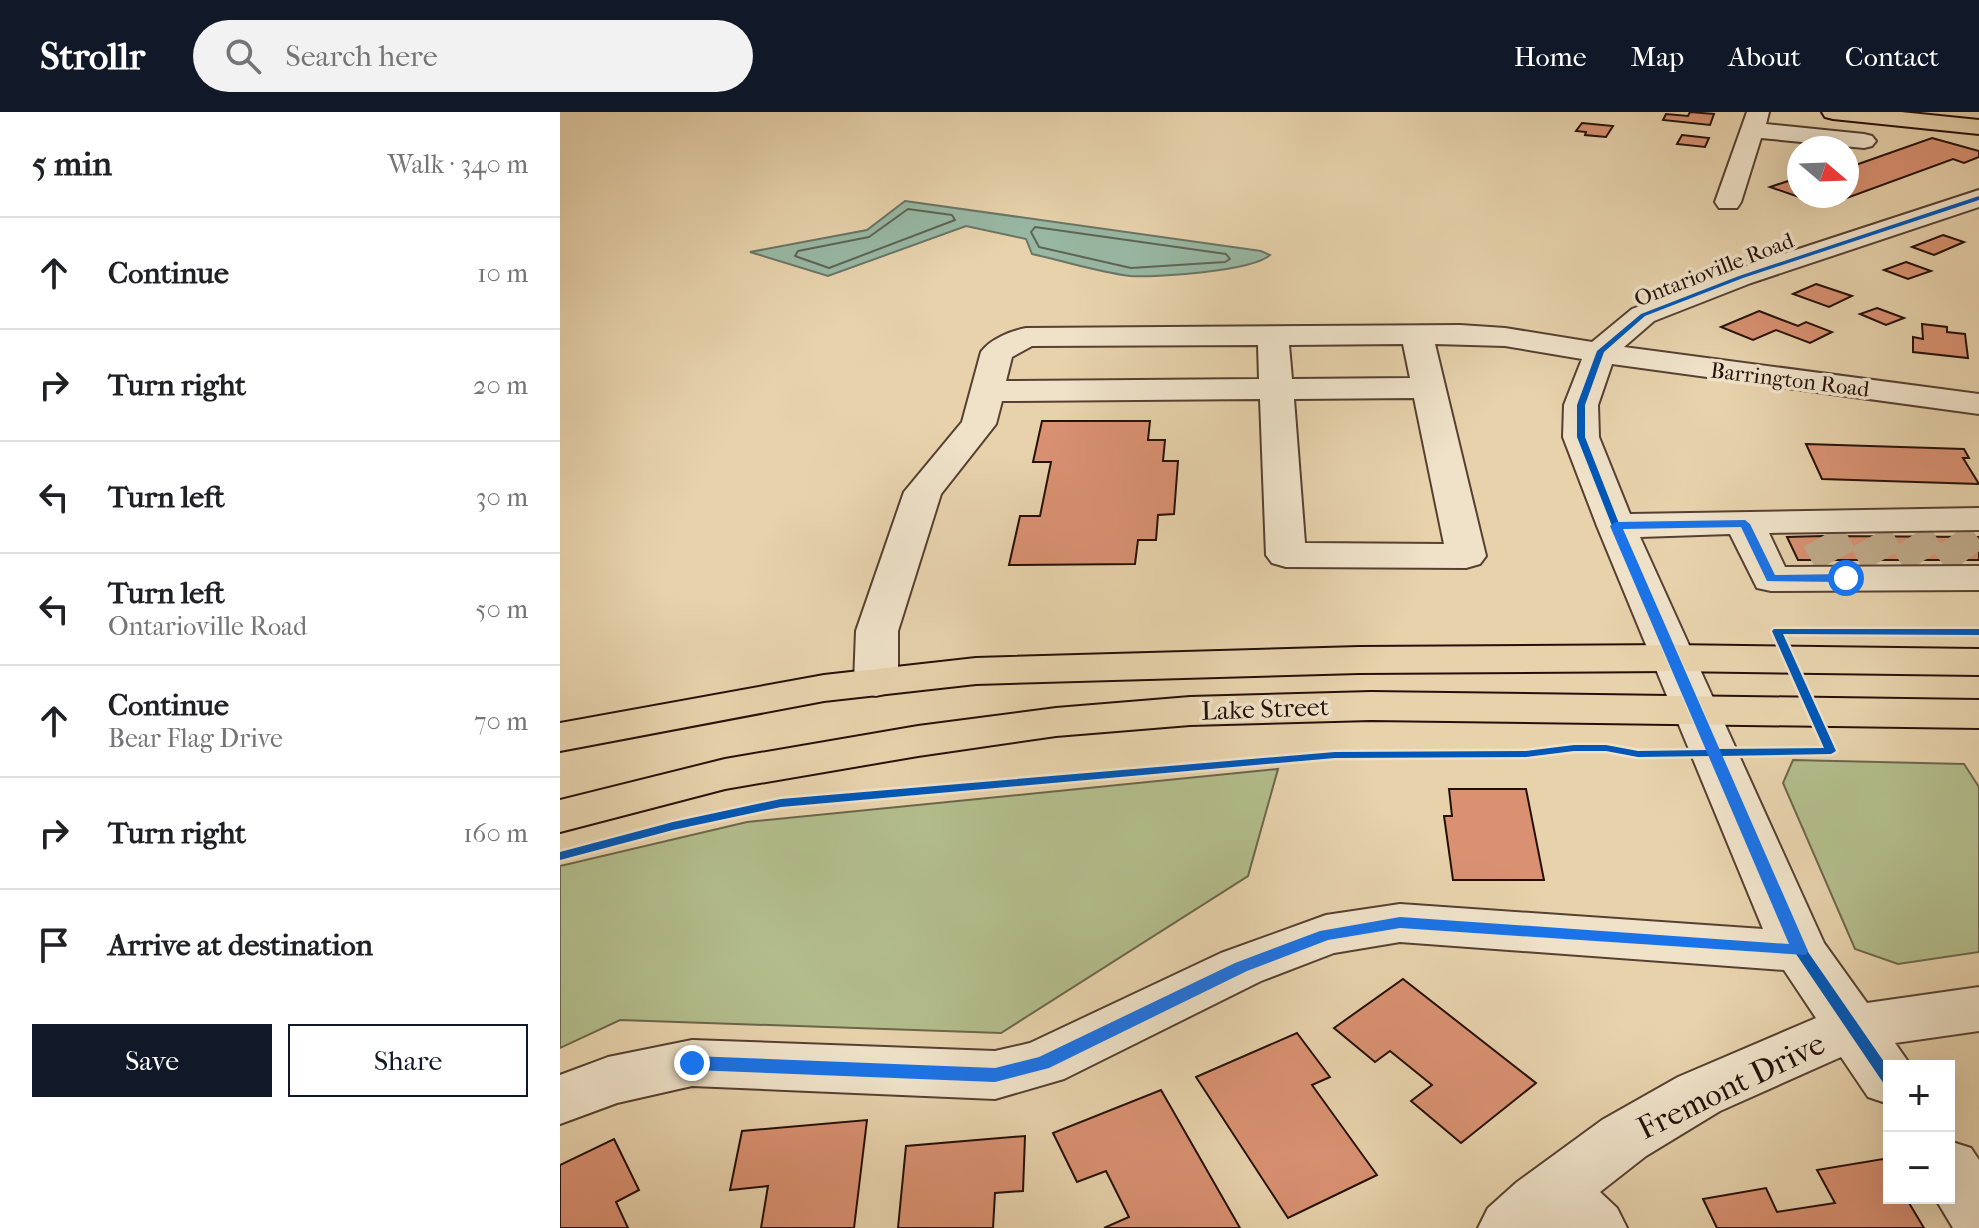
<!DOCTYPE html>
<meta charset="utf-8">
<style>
body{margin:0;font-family:"IM FELL French Canon",serif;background:#f2f2f2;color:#202124}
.controls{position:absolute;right:24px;bottom:24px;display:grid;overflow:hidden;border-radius:0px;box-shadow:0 8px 32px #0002}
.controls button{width:72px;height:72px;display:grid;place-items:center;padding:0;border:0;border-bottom:2px solid #e0e0e0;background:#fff;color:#202124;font:40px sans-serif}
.compass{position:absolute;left:1227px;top:24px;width:72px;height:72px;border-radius:50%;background:#fff;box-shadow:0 8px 32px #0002;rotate:109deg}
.stop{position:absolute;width:24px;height:24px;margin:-18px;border:6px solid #1a73e8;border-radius:50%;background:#fff}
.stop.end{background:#1a73e8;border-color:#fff;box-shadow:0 2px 8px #0008}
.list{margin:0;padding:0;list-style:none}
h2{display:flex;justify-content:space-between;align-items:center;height:104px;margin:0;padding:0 32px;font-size:34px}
h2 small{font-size:26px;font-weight:400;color:#757577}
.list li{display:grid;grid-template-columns:52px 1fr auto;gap:24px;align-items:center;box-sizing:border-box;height:112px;padding:0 32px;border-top:2px solid #e0e0e0}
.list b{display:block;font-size:30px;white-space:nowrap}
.list p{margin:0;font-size:26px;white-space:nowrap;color:#757577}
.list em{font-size:26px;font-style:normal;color:#757577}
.actions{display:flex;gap:16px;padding:24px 32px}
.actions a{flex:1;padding:18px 0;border:2px solid #111827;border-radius:0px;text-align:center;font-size:28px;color:#111827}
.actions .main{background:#111827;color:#fff}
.icon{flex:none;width:44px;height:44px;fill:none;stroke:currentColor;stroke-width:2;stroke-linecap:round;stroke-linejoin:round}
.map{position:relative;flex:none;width:1419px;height:1116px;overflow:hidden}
header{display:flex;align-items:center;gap:48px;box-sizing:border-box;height:112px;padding:0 40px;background:#111827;color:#fff}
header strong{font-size:38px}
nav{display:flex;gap:44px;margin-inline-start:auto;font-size:28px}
.search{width:560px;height:72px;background:#f2f2f2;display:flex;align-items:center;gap:20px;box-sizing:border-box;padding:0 28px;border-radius:44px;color:#757577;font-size:30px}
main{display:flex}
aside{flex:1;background:#fff}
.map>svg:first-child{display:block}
</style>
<header>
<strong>Strollr</strong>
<div class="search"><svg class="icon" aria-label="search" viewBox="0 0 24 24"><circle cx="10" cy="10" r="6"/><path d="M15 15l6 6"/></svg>Search here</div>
<nav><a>Home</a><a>Map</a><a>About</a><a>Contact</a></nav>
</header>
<main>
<aside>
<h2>5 min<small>Walk · 340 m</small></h2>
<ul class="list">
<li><svg class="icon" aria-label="ahead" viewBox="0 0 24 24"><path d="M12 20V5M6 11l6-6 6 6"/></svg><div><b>Continue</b></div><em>10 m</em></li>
<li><svg class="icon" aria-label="right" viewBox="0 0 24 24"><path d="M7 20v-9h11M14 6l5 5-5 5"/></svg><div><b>Turn right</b></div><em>20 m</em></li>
<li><svg class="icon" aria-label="left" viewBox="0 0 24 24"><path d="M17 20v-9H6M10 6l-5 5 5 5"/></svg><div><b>Turn left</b></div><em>30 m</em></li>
<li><svg class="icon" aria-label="left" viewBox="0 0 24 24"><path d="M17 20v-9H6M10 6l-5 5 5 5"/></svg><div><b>Turn left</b><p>Ontarioville Road</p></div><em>50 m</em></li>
<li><svg class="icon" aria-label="ahead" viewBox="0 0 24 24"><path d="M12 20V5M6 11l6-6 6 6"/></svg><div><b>Continue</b><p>Bear Flag Drive</p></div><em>70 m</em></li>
<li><svg class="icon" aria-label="right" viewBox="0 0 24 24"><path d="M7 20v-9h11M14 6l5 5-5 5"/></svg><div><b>Turn right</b></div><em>160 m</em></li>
<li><svg class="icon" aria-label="arrive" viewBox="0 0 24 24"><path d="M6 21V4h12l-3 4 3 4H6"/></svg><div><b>Arrive at destination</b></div></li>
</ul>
<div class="actions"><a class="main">Save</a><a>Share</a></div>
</aside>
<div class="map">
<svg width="1419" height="1116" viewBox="0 0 1419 1116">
<rect width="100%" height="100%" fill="#e7d2ac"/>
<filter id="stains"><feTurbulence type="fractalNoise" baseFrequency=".0025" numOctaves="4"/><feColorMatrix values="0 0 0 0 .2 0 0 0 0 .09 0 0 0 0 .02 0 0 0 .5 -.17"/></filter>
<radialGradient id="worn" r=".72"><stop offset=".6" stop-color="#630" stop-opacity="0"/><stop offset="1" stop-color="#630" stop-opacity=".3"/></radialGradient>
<g fill="#b3bd8c" stroke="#6c664a" stroke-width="2">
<path d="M1233,648L1404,652L1419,675V840L1338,852L1295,837L1223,671Z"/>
<path d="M718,657L688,764L441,921L60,908L0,936V754L187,710Z"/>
</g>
<path fill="#98b8a4" stroke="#6a7566" stroke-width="2" d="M345,89L701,139L710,143C693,159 595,166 570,164C537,160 504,149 472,142L466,127L406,114L268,164L190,140L307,118Z"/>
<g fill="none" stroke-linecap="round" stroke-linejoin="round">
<g stroke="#5e6456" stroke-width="2">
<path d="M348,97L392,103L395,108L269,156L235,144L238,139L309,125Z"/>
<path d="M475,115L666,142L670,147L665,150L571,156L479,135L471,120Z"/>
</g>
</g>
<g fill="#d99172" stroke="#251009" stroke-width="2">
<path d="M1130,0L1154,2L1150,13L1103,8L1106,2L1128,4Z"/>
<path d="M1022,11L1053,14L1046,25L1025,23L1026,20L1016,19Z"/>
<path d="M1122,23L1149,26L1145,35L1117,32Z"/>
<path d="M1372,26L1419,39V45L1404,51L1393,47L1265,94L1210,75L1237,66L1239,84H1287V56Z"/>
<path d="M1383,123L1404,130L1374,143L1352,135Z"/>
<path d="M1346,150L1371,159L1348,167L1324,158Z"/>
<path d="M1256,172L1292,184L1269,195L1233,182Z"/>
<path d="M1317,196L1344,206L1326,213L1300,202Z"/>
<path d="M1199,199L1238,214L1246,210L1272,220L1250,231L1216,218L1193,228L1161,215Z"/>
<path d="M1362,212L1387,215V220L1405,222L1408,246L1353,240V225L1363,227Z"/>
<path d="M482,309H590L588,328H605L603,349H618L614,402L598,403L596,428H578L575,452L449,453L460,404H480L491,350H473Z"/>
<path d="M1246,332L1404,337L1409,346H1403L1419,372L1262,367Z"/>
<path d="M1263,424L1419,425V448H1238L1227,425Z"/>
<path d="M889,677H966L984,768H893L884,704H892Z"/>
<path d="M843,867L976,971L901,1031L851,989L872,973L830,939L815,950L774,916Z"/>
<path d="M737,921L770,965L752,973L817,1063L728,1106L636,965Z"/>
<path d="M601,978L680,1116H544L569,1105L546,1059L517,1070L493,1021Z"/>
<path d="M307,1008L294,1116H201L208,1074L170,1078L182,1019Z"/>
<path d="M465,1024L463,1079L435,1081L433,1116H338L346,1034Z"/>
<path d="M54,1027L79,1078L56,1090L68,1116H0V1053Z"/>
<path d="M1323,1047L1329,1057V1086H1346L1364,1116H1157L1143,1087L1206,1076L1217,1100L1275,1091L1257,1058Z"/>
</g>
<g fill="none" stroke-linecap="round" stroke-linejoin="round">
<g stroke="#c0ab8b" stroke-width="44" stroke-dasharray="44 22" stroke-linecap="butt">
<path d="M1263,424L1276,448"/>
<path d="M1310,425L1323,448"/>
<path d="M1350,425L1365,448"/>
<path d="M1390,425L1407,448"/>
</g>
<defs>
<g id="minor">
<path d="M1187,0H1209L1206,12L1304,22L1312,24L1316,29L1312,34L1304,36L1201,26L1181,90L1177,96H1159L1155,90Z"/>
<path d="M1419,78V95L1191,171L1094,209L1064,235L1419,282V302L1052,252L1038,293L1039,325L1070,402L1419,396V418L1209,421L1225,455L1419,454V478L1211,479L1197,476L1170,422L1080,425L1264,831L1307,891L1419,875V919L1335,931L1351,954H1329V992L1308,985L1281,945L1160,999L1086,1044L1040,1080L1057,1096L1067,1116H918L928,1096L957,1070L1042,1008L1118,965L1256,906L1224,858L840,830L774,841L701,869L504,967L435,987L132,974L57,991L0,1012V963L48,945L132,928L435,939L470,931L661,841L766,803L840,792L1203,817L1037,414L1003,325L1004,293L1022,247L945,234L875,232L926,444L920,452L906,456L726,455L712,451L706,443L700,287L442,289L436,312L381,382L338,519V571L332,580L316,584L300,580L294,571L296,519L344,380L402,310L421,240C430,227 451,219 466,216L900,213L945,216L1032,230L1072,197L1171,159ZM843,232L850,266L732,267L729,233ZM698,233L699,267L446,269L452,245L472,234ZM854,286L884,432L745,431L734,287Z"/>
<path d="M1389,1029L1411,1036L1419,1048V1116H1393L1375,1086H1389Z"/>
</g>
<path id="major" d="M1262,0H1341L1419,8V22L1273,7L1265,5Z"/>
<g id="highway">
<path d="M1111,533L1419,537V563L1111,559L799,561L416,572L264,589L0,639V611L264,563L416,546L799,535Z"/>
<path d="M811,580L1419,588V616L811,608L630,613L496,624L358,644L165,677L0,720V688L165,647L358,614L496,596L630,585Z"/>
</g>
</defs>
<use href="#minor" stroke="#564032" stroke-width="4"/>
<use href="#major" stroke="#251009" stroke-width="4"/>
<use href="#highway" stroke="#251009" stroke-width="4"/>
<use href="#minor" fill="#efe2c9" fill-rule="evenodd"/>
<use href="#major" fill="#e7d2ac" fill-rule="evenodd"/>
<use href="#highway" fill="#e7d2ac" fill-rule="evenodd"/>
<defs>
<path id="cycleway" d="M1419,84V88L1183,166L1085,204L1044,240L1025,293V325L1060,414L1158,637L1264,636L1212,519L1214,517H1419V523L1223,522L1276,639L1271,642L1161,644L1246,837L1329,957V973L1324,972L1234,839L1150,644L1078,645L1046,639H1014L966,645L775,646L221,695L113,718L0,748V740L113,710L221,687L775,640L966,639L1014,633H1046L1078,639L1147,638L1052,414L1017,325V293L1037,239L1081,202L1179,164Z"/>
</defs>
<use href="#cycleway" stroke="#efe2c9" stroke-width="5"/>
<use href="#cycleway" fill="#0057b8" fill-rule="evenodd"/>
</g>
<path fill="#1a73e8" d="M1185,408L1190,412L1215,463L1286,462L1292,466L1286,470L1207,469L1181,415L1063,417L1248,839L1246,843L840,816L768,828L687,859L489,956L435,970L132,958L124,951L132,944L435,956L479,945L675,851L760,819L840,805L1229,832L1050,414L1056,410Z"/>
<g text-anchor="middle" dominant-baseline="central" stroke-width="7" stroke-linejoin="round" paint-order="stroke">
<g font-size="22" fill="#251009" stroke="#efe2c9">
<text transform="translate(1154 158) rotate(-21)">Ontarioville Road</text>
<text transform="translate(1230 268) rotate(7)">Barrington Road</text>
</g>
<g font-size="26" fill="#251009" stroke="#efe2c9">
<text transform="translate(705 597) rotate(-2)">Lake Street</text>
</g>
<g font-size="32" fill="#251009" stroke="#efe2c9">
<text transform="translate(1171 974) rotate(-26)">Fremont Drive</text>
</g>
</g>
<rect width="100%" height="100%" filter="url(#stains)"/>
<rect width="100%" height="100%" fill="url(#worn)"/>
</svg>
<div class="controls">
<button>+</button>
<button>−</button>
</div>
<svg class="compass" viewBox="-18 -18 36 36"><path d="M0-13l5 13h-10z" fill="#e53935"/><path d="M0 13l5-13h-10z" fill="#757577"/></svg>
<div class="stop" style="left:1286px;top:466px"></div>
<div class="stop end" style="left:132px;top:951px"></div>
</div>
</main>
